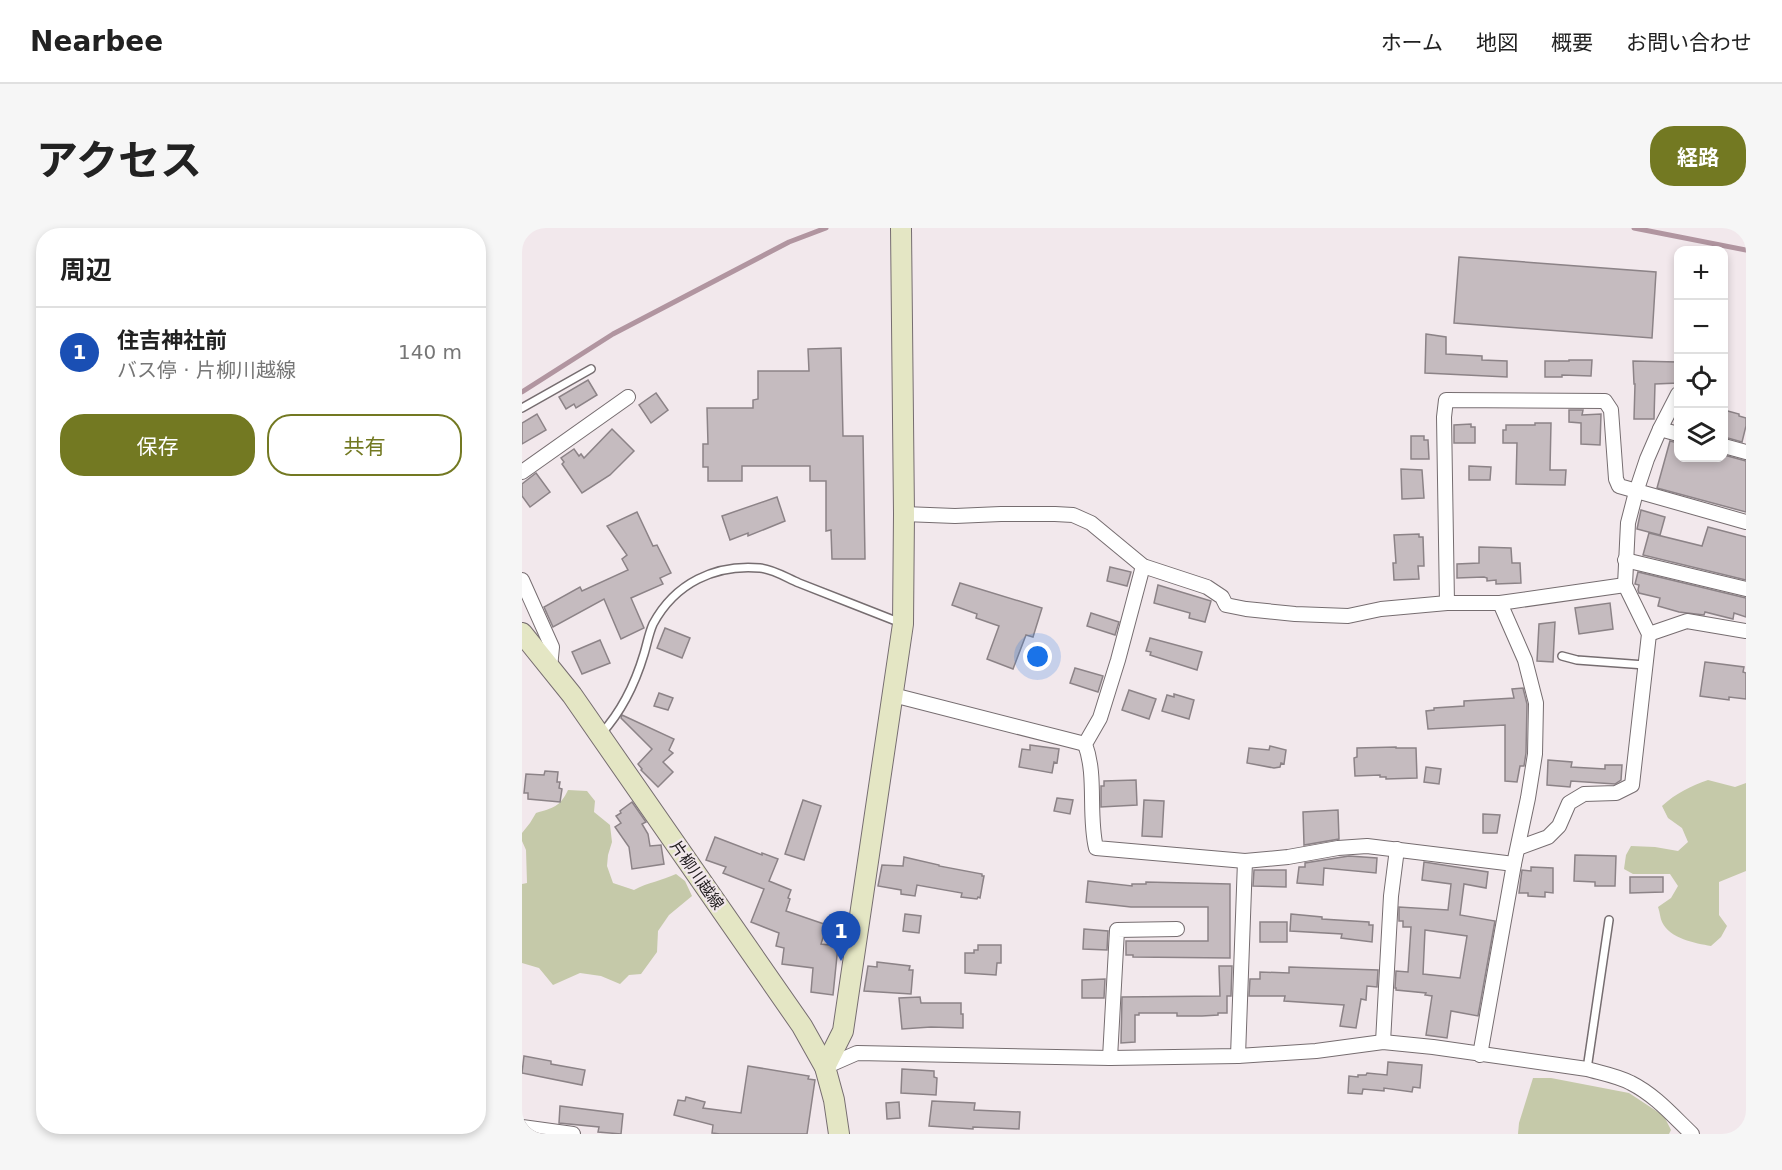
<!DOCTYPE html>
<html lang="ja">
<meta charset="utf-8">
<style>
body{margin:0;font-family:"DejaVu Sans","Noto Sans JP",sans-serif;background:#f6f6f6;color:#222}
.controls{position:absolute;right:18px;top:18px;display:grid;overflow:hidden;border-radius:12px;box-shadow:0 3px 9px #0003}
.controls button{width:54px;height:54px;display:grid;place-items:center;padding:0;border:0;border-bottom:2px solid #e0e0e0;background:#fff;color:#222;font:30px sans-serif}
.you{position:absolute;left:516px;top:429px;width:21px;height:21px;margin:-15px;border:4px solid #fff;border-radius:50%;background:#1a73e8;box-shadow:0 0 0 9px #1a73e833}
.badge{display:grid;place-items:center;width:39px;height:39px;border-radius:50%;background:#737922;color:#fff;font-size:20px;font-weight:700}
.pin{position:absolute;translate:-50% -50px;filter:drop-shadow(0 2px 3px #0008)}
.pin::after{content:'';position:absolute;top:32px;width:21px;height:18px;background:inherit;clip-path:polygon(0 0,100% 0,50% 100%)}
.list{margin:0;padding:0;list-style:none}
h2{display:flex;justify-content:space-between;align-items:center;height:78px;margin:0;padding:0 24px;font-size:26px}
h2 small{font-size:20px;font-weight:400;color:#767676}
.list li{display:grid;grid-template-columns:39px 1fr auto;gap:18px;align-items:center;box-sizing:border-box;height:90px;padding:0 24px;border-top:2px solid #e0e0e0}
.list b{display:block;font-size:22px;white-space:nowrap}
.list p{margin:0;font-size:20px;white-space:nowrap;color:#767676}
.list em{font-size:20px;font-style:normal;color:#767676}
.actions{display:flex;gap:12px;padding:18px 24px}
.actions a{flex:1;padding:14px 0;border:2px solid #737922;border-radius:24px;text-align:center;font-size:21px;color:#737922}
.actions .main{background:#737922;color:#fff}
.icon{flex:none;width:33px;height:33px;fill:none;stroke:currentColor;stroke-width:2;stroke-linecap:round;stroke-linejoin:round}
.map{position:relative;flex:none;width:1224px;height:906px;overflow:hidden;border-radius:24px}
header{display:flex;align-items:center;gap:36px;box-sizing:border-box;height:84px;padding:0 30px;background:#fff;border-bottom:2px solid #e0e0e0}
header strong{font-size:28px}
nav{display:flex;gap:33px;margin-inline-start:auto;font-size:21px}
.intro{display:flex;align-items:center;justify-content:space-between;box-sizing:border-box;height:144px;padding:0 36px}
h1{margin:0;font-size:42px}
.button{padding:15px 27px;border-radius:24px;background:#737922;color:#fff;font-size:21px;font-weight:700}
main{display:flex;gap:36px;padding:0 36px}
aside{flex:1;background:#fff;border-radius:24px;box-shadow:0 3px 9px #0003}
.map>svg:first-child{display:block}
</style>
<header>
<strong>Nearbee</strong>
<nav><a>ホーム</a><a>地図</a><a>概要</a><a>お問い合わせ</a></nav>
</header>
<div class="intro"><h1>アクセス</h1><a class="button">経路</a></div>
<main>
<aside>
<h2>周辺<small></small></h2>
<ul class="list">
<li><span class="badge" style="background:#1a4fb4">1</span><div><b>住吉神社前</b><p>バス停 · 片柳川越線</p></div><em>140 m</em></li>
</ul>
<div class="actions"><a class="main">保存</a><a>共有</a></div>
</aside>
<div class="map">
<svg width="1224" height="906" viewBox="0 0 1224 906">
<rect width="100%" height="100%" fill="#f2e8ec"/>
<g fill="#c5c9a9">
<path d="M1186,552L1213,559L1224,555V643L1197,654V687L1205,698L1199,709L1189,718C1173,715 1148,711 1140,694C1138,690 1138,684 1136,679L1149,670L1156,658L1148,646H1111L1102,641L1104,627L1109,618L1133,619L1156,623L1166,614L1160,600L1146,590L1140,578C1154,565 1169,558 1186,552Z"/>
<path d="M46,562L65,563L73,573L72,584L88,597L90,614L86,627L85,638L91,655L112,662C127,654 139,653 154,646L163,653L170,668L147,687L136,703L135,724L119,746L107,747L98,756L79,748L58,745L31,757L17,740L0,735V656L5,655L4,622L0,613V605L8,595L14,585C31,580 38,579 46,562Z"/>
<path d="M1011,850H1029L1107,865L1142,888L1149,902L1147,906H996L997,895Z"/>
</g>
<g fill="none" stroke-linecap="round" stroke-linejoin="round">
<g stroke="#b195a0" stroke-width="5">
<path d="M1112,0L1224,22"/>
<path d="M0,164L91,106L267,14L304,0"/>
</g>
</g>
<g fill="#c5bbbf" stroke="#8c8387" stroke-width="1.5" fill-rule="evenodd">
<path d="M937,29L1134,44L1130,110L932,95Z"/>
<path d="M904,106L924,109V126L960,128V132L985,133V149L903,145Z"/>
<path d="M319,120L321,208H341L343,331H310L309,302L304,303V253H288V238H220V253H186V239H181V216H186L185,180H231V172L236,171V143H287L286,121Z"/>
<path d="M1047,132H1070L1069,148L1040,147V149H1023V133H1047Z"/>
<path d="M1111,133L1156,134V155L1133,156L1132,191H1112L1113,156H1112Z"/>
<path d="M66,152L75,167L54,180L52,176L44,181L37,169Z"/>
<path d="M134,165L146,182L129,195L117,177Z"/>
<path d="M1047,182H1061L1060,187L1079,186L1078,217L1059,216V195L1047,194Z"/>
<path d="M1202,182L1217,186V188L1224,190V198L1220,214L1202,209Z"/>
<path d="M15,186L24,202L0,216V195Z"/>
<path d="M1013,195H1029L1028,242H1044L1043,257L994,256L995,215H981V202H984V197H1013Z"/>
<path d="M949,196V199H953V215H932V197Z"/>
<path d="M90,201L112,223L88,247L60,265L40,236L42,234L39,230L52,221L57,228L59,226L62,230Z"/>
<path d="M889,208H902V212H906L907,231H889Z"/>
<path d="M1148,213L1156,215V230H1202V227L1224,233V284L1135,260Z"/>
<path d="M947,238L969,239L968,252H947Z"/>
<path d="M879,241L900,242L902,270L880,271Z"/>
<path d="M14,245L28,264L8,279L0,268V256Z"/>
<path d="M255,269L263,293L226,308V305L208,312L200,288Z"/>
<path d="M1119,282L1143,289L1138,307L1115,301Z"/>
<path d="M115,284L131,318L135,317L149,345L138,350L141,356L109,370L122,400L99,411L82,371L31,399L22,379L58,359L60,363L106,342L100,331L105,327L85,298Z"/>
<path d="M1186,299L1224,309V352L1121,327L1127,305L1180,318Z"/>
<path d="M897,306V309H901L902,338H896L897,351L872,352L871,335H874L872,307Z"/>
<path d="M957,319L989,320L990,335H998L999,355L974,356V352L965,353V350L962,349L935,350V336L957,335Z"/>
<path d="M588,339L609,344L605,358L585,353Z"/>
<path d="M1116,344L1224,370V389L1212,385L1211,391L1183,384L1182,387L1157,384L1136,378L1138,370L1117,365L1116,362L1117,357L1113,356Z"/>
<path d="M438,355L520,380L511,409L504,407L491,441L465,431L477,398L454,390L455,386L430,377Z"/>
<path d="M636,357L689,373L683,394L667,390L668,385L632,375Z"/>
<path d="M1088,375L1091,401L1057,406L1053,380Z"/>
<path d="M569,385L597,394L593,407L565,398Z"/>
<path d="M1033,394L1031,434L1015,433L1017,396Z"/>
<path d="M143,400L168,410L160,430L135,420Z"/>
<path d="M628,410L680,424L675,442L628,427L629,424L624,423Z"/>
<path d="M78,412L88,435L60,446L50,424Z"/>
<path d="M1183,434L1222,439L1221,444L1224,445V471L1207,469V472L1178,468Z"/>
<path d="M553,440L581,448L576,464L548,455Z"/>
<path d="M1001,460L1005,476L1004,525L1002,538H998L995,554L983,553V497L906,501L904,483L912,482V480L942,478V473L992,470L990,461Z"/>
<path d="M607,462L634,471L627,491L600,482Z"/>
<path d="M137,465L151,470L146,482L132,478Z"/>
<path d="M652,466L672,472L667,491L640,483L645,467L652,469Z"/>
<path d="M100,487L152,511L147,522L151,525L141,534L151,544L136,559L119,542L120,541L116,536L130,521L99,490Z"/>
<path d="M508,517L537,521L535,535L532,534L530,545L497,539L500,521L508,522Z"/>
<path d="M748,518L764,522L762,536L759,535L758,539L752,540L725,535L727,520L747,522Z"/>
<path d="M874,519V520H894L895,550L864,551V549H858V547L833,548L832,530L835,529V520Z"/>
<path d="M1026,532L1050,534L1049,539L1083,541V537H1100L1099,552L1093,556L1049,553L1048,559L1025,557Z"/>
<path d="M904,539L919,541L917,556L902,554Z"/>
<path d="M23,543L36,544L35,554H38L37,560L40,561L38,574L6,571V565H2L4,546L22,547Z"/>
<path d="M614,552L615,577L579,579V558H582V553Z"/>
<path d="M535,570L551,572L548,586L532,583Z"/>
<path d="M281,572L299,578L282,632L263,626Z"/>
<path d="M622,572L642,573L640,609L620,608Z"/>
<path d="M110,574L124,594L120,596L126,606L128,618L139,617L142,636L110,641L107,619L93,599L99,595L94,588L99,585L98,583Z"/>
<path d="M816,582L817,611L782,617L781,584Z"/>
<path d="M961,586L978,587L975,605H961Z"/>
<path d="M193,609L240,627V625L256,631L247,653L269,662L266,670L268,671L264,683L305,697L299,716L316,718L311,767L289,764L291,740L260,736L262,720L254,718L257,705L229,694L242,661L201,645L204,639L184,632Z"/>
<path d="M1053,627L1094,628L1093,658H1073V654L1052,653Z"/>
<path d="M827,628L855,630L854,645L802,640L801,657L775,655L777,639H783V635Z"/>
<path d="M382,629L417,637V638L460,646V648H462L458,670L456,669L455,671L439,669L440,665L395,657L393,668L379,666V662L356,658L360,637L381,638Z"/>
<path d="M902,634L966,644L964,660L942,656L938,687L973,693L956,788L929,783L925,810L904,807L910,768L903,767L904,765L874,762V760H873L874,743L886,744L889,699H881V693H877V679L926,682L929,656L900,652ZM903,702L945,708L938,750L901,746Z"/>
<path d="M1009,639L1031,640V665L1023,664V669L1006,668V665H997L1000,642L1009,643Z"/>
<path d="M732,642H764V659L731,658Z"/>
<path d="M1108,649H1141V664L1108,665Z"/>
<path d="M566,653L610,658V656H624V654L708,656V730L611,729V727H604V713H686V679H609L564,674Z"/>
<path d="M383,686L399,688L397,705L381,703Z"/>
<path d="M769,686L800,689V691L847,694V697H851L850,714L819,710L820,706L768,703Z"/>
<rect x="738" y="694" width="27" height="20"/>
<path d="M562,701L586,703L585,722L561,721Z"/>
<path d="M456,717H479V735H475L474,747L443,745V725H452V722H456Z"/>
<path d="M355,734L388,738L387,742H391L389,766L342,763L346,738L355,739Z"/>
<path d="M697,738H710L709,768H705V785H696V787L680,788H655V785H617V787H613V814L599,815L600,769L698,768Z"/>
<path d="M767,739L856,742L855,759L845,758L844,772L839,771L834,800L818,798L822,777L762,773L763,768H727L728,751H738V744L767,745Z"/>
<path d="M583,751L582,770H560V752Z"/>
<path d="M398,769L399,775H439V786H441V800L409,799L380,801L377,770Z"/>
<path d="M2,828L29,833V836L63,842L60,857L0,845Z"/>
<path d="M866,834L900,837L898,860L891,859L890,864L862,860V863L841,861L840,866L826,865L827,848L836,849V847H844L845,845L865,847Z"/>
<path d="M226,838L287,848L286,851L293,852L285,906H198L190,905L191,897L152,887L156,872L163,873L164,869L183,874L181,880L219,885Z"/>
<path d="M380,841L412,843V849L415,850L414,867L379,865Z"/>
<path d="M410,873L453,875L452,882L498,884L497,901L451,899V901L407,898Z"/>
<path d="M377,874L378,890L365,891L364,875Z"/>
<path d="M38,878L101,886L99,906L76,904L77,899L37,895Z"/>
</g>
<g fill="none" stroke-linecap="round" stroke-linejoin="round">
<defs>
<g id="lane">
<path d="M0,180L69,141"/>
<path d="M1040,428L1055,432L1123,437"/>
<path d="M79,506C100,483 113,456 122,426C125,416 127,405 131,396C153,355 193,336 238,340C251,341 265,350 277,355C311,368 345,382 379,395"/>
<path d="M1065,841L1087,692"/>
</g>
<g id="street">
<path d="M1138,201L1156,206"/>
<path d="M1202,218L1224,224"/>
<path d="M0,244L106,169"/>
<path d="M382,286L433,288L479,286H533L551,287L569,295L621,338L685,359L700,369L704,377L724,381L773,386L826,388L859,381L925,375H978L1103,357"/>
<path d="M1103,332L1224,361"/>
<path d="M621,338L596,432L578,490L563,516C575,548 566,586 574,620L723,633L766,629L816,620L845,618L992,636"/>
<path d="M0,352L30,419L28,440"/>
<path d="M925,375L922,189L924,172L1083,173L1089,182L1094,251L1097,258L1224,294"/>
<path d="M1127,406L1165,393L1224,403"/>
<path d="M371,467L563,516"/>
<path d="M996,620L1026,609L1037,598L1047,575L1062,566L1094,565L1110,557L1127,406L1103,357L1106,295L1114,264L1125,231L1138,201L1156,166"/>
<path d="M861,814L869,668L875,621"/>
<path d="M958,827L992,636L1006,570L1013,526L1014,475L1003,432L978,375"/>
<path d="M716,828L723,633"/>
<path d="M588,830L595,702L655,701"/>
<path d="M303,839L335,825L588,830L716,828L794,823L861,814L911,819L1065,841C1079,845 1096,848 1109,855C1133,867 1151,888 1170,906"/>
<path d="M0,899L51,906"/>
</g>
<g id="secondary">
<path d="M0,405L50,467L280,798L303,839L312,872L317,906"/>
<path d="M303,839L321,803L381,396L382,286L379,0"/>
</g>
</defs>
<use href="#lane" stroke="#766d70" stroke-width="10"/>
<use href="#street" stroke="#766d70" stroke-width="16"/>
<use href="#secondary" stroke="#766d70" stroke-width="22"/>
<use href="#lane" stroke="#fff" stroke-width="7"/>
<use href="#street" stroke="#fff" stroke-width="14"/>
<use href="#secondary" stroke="#e4e6c4" stroke-width="20"/>
</g>
<g text-anchor="middle" dominant-baseline="central" stroke-width="4.5" stroke-linejoin="round" paint-order="stroke">
<g font-size="16" fill="#242022" stroke="#f2e8ec">
<text transform="translate(175 647) rotate(55)">片柳川越線</text>
</g>
</g>
</svg>
<div class="controls">
<button>+</button>
<button>−</button>
<button><svg class="icon" aria-label="locate" viewBox="0 0 24 24"><circle cx="12" cy="12" r="6"/><path d="M12 2v4M12 18v4M2 12h4M18 12h4"/></svg></button>
<button><svg class="icon" aria-label="layers" viewBox="0 0 24 24"><path d="M12 4l9 5-9 5-9-5zM3 14l9 5 9-5"/></svg></button>
</div>
<div class="you"></div>
<div class="pin badge" style="left:319px;top:733px;background:#1a4fb4">1</div>
</div>
</main>
